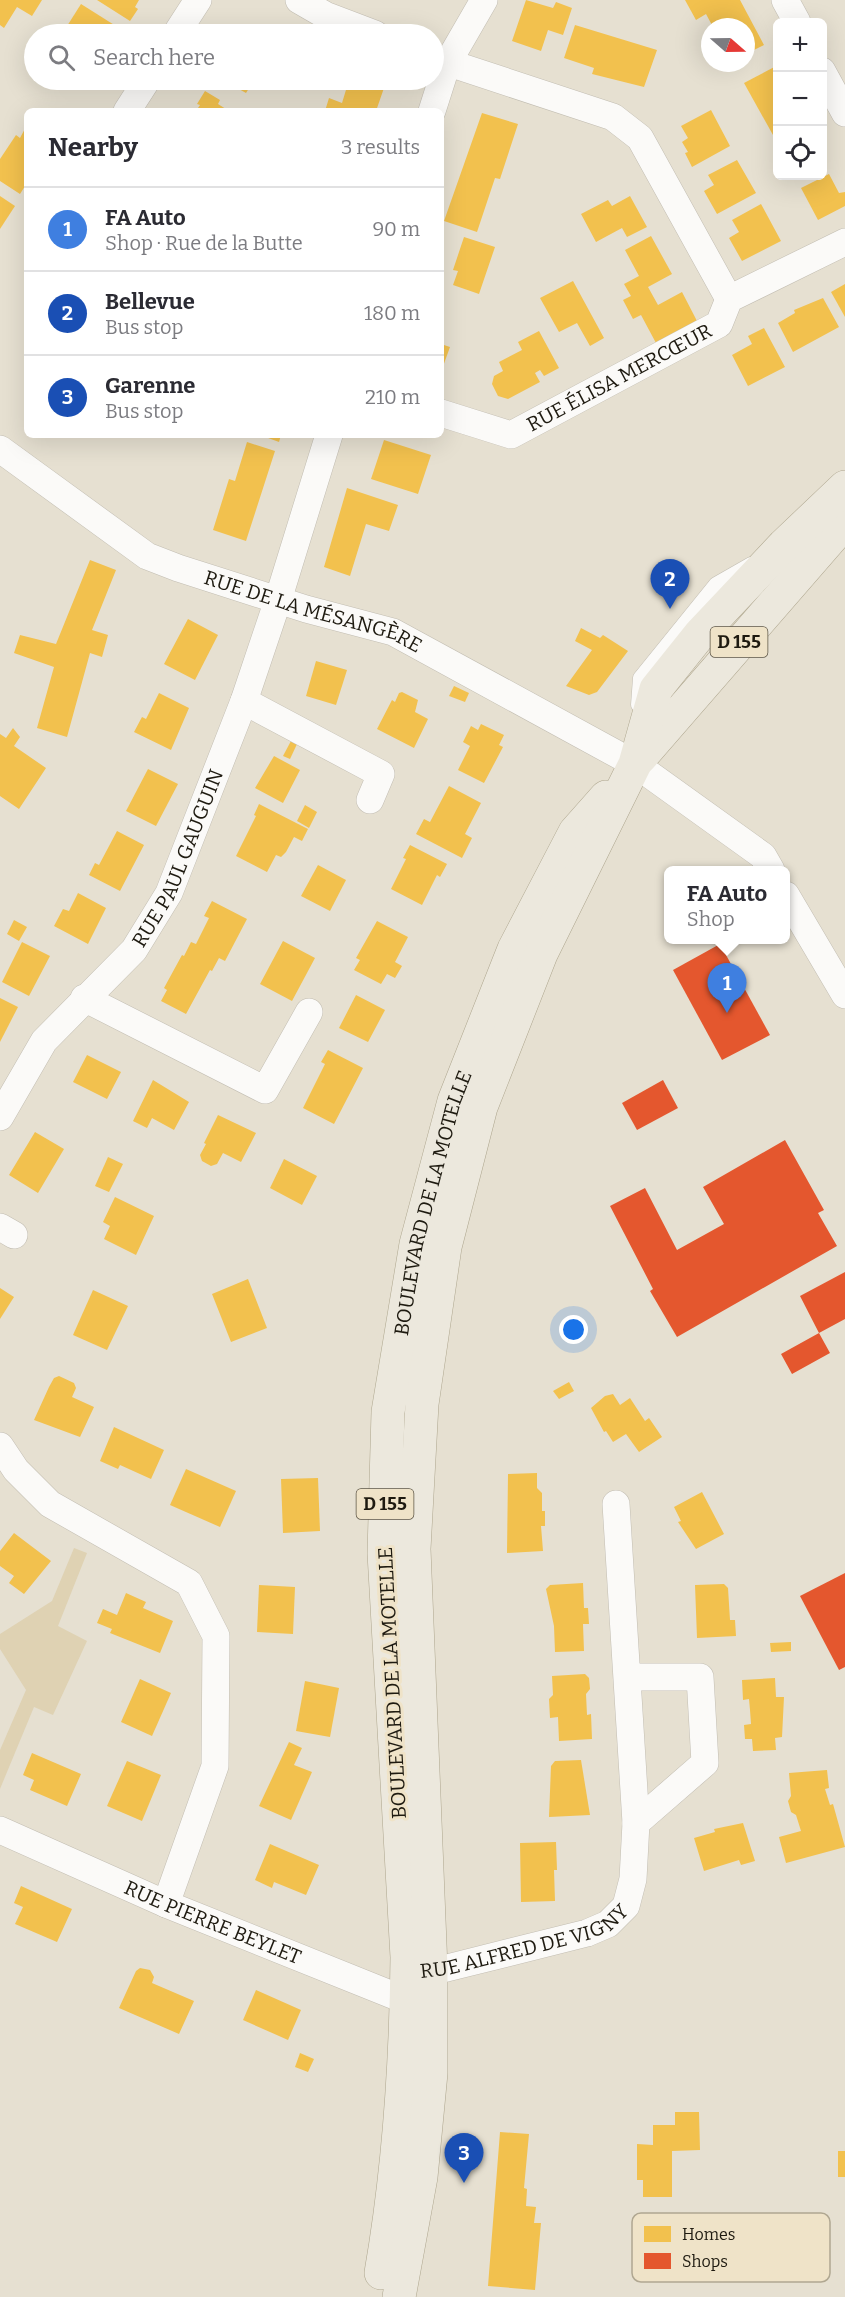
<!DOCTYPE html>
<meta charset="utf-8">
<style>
body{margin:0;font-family:Bitter,serif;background:#f7f7f7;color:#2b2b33}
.controls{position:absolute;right:18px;top:18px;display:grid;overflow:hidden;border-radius:9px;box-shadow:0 6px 24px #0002}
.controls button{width:54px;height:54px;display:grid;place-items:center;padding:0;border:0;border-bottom:2px solid #e1e1e2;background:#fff;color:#2b2b33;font:30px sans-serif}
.compass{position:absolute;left:701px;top:18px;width:54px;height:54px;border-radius:50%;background:#fff;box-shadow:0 6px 24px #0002;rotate:110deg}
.you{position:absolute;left:574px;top:1330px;width:21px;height:21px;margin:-15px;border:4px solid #fff;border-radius:50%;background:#1a73e8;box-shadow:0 0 0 9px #1a73e833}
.badge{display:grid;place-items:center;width:39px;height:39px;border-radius:50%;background:#0f766e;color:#fff;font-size:20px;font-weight:700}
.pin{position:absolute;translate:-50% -50px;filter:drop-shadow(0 2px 3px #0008)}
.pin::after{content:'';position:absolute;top:32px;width:21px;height:18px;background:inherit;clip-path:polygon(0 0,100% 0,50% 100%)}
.popup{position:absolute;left:664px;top:866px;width:126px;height:78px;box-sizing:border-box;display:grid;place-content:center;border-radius:9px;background:#fff;filter:drop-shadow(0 2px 4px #0005);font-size:20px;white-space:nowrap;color:#7c7c81}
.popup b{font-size:22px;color:#2b2b33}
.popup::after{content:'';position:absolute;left:50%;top:100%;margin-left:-12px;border:12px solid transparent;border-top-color:#fff}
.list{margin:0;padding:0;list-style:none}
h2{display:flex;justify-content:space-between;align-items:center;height:78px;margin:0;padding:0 24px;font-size:26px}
h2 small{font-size:20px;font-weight:400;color:#7c7c81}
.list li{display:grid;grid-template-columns:39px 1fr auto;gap:18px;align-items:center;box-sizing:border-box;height:84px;padding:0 24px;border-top:2px solid #e1e1e2}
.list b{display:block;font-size:22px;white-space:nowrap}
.list p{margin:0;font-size:20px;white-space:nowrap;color:#7c7c81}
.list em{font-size:20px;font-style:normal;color:#7c7c81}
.icon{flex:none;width:33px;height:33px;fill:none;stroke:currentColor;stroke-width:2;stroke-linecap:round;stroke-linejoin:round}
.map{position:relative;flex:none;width:845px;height:2297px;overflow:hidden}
.search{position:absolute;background:#fff;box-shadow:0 6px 24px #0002;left:24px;top:24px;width:420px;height:66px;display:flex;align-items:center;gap:15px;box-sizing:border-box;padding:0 21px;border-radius:33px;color:#7c7c81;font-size:22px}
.panel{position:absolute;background:#fff;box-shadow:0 6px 24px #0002;left:24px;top:108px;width:420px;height:330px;border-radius:9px}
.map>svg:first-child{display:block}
</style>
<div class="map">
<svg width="845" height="2297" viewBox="0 0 845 2297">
<rect width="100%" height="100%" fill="#e6e0d1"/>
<path fill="#dfd2b3" d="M74,1548L87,1553L58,1626L87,1641L53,1715L34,1707L0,1789V1750L26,1690L0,1649V1634L52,1601Z"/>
<g fill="#f2c14e">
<path d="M0,0H42L32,16L17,7L4,28L0,25Z"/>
<path d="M97,0H139L135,7L138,9L130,21Z"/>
<path d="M526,0L553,8L556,2L572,8L563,35L548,30L541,51L512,41Z"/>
<path d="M685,0H740L764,45L746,54V27H713L706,14L696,20Z"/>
<path d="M81,4L127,33L126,34H62Z"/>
<path d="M575,25L657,50L644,87L592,74L594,68L564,58Z"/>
<path d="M778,65V144L744,83Z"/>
<path d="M223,80H254L246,93Z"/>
<path d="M349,80L384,88L376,111H325L329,98L342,103Z"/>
<path d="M205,91L220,100L218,104L229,111H196L200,105L197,104Z"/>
<path d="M711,110L730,146L692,167L685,153L688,152L682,142L688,138L681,126Z"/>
<path d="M482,113L518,124L500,179L495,178L477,232L444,221Z"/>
<path d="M27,125V183L20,194L0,181V159L16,135L20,138Z"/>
<path d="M737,160L756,193L717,214L704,191L714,185L708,175Z"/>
<path d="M829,174L839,193L845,192V206L818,220L801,188Z"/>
<path d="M0,196L15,206L0,229Z"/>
<path d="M630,196L647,227L627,237L622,228L596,242L581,214L608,200L612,206Z"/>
<path d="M761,204L781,241L742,261L729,238L739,232L732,220Z"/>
<path d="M651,236L672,274L648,287L658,305L682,292L697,321L656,343L641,315L633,319L623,300L631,296L624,284L639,276L625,250Z"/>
<path d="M464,237L495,247L479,294L453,285L458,271L453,270Z"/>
<path d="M573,281L604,338L590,346L577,323L559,332L540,298Z"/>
<path d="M845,284V317L831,292Z"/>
<path d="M823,298L839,327L793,352L778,323L795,313L794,310Z"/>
<path d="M764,328L785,367L748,386L732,355L752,344L748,336Z"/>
<path d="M539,331L559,368L544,376L540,370L535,373L540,382L508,399L498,396L492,384L494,376L503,371L499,362L522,350L518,342Z"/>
<path d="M441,344L450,347L441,372Z"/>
<path d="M260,435H281L279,442Z"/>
<path d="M384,440L431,455L418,494L371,479Z"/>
<path d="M247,442L275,451L246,541L213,530L229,479L235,481Z"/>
<path d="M347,488L398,505L389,531L366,524L350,576L324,567Z"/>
<path d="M90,560L116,570L92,630L108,635L102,657L90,653L67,737L37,728L54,667L14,653L20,635L56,644Z"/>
<path d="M188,619L218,635L195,680L164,664Z"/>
<path d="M581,628L600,638L603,635L628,651L597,692L589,695L566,686L592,650L575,641Z"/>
<path d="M316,661L347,670L336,705L306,696Z"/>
<path d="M454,686L469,693L465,702L449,696Z"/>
<path d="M402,692L418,700L415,712L428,719L414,748L377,729L392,700L395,702L399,693Z"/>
<path d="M159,693L189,708L171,750L134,732L142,717L146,719Z"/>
<path d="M481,724L504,735L499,745L503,747L484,783L458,770L470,746L463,742L471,726L478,730Z"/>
<path d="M13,728L20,737L14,746L46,768L19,809L0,796V734L6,738Z"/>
<path d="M292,739L298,742L290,759L283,756Z"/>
<path d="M274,756L300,770L283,803L255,788Z"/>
<path d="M148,769L178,784L156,826L126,811Z"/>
<path d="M449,786L481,803L465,834L472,838L462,858L416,834L424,819L430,822Z"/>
<path d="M259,804L308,829L302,841L294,837L286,852L281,857L276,855L267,872L236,856L256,816L254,815Z"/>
<path d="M305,805L317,812L309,828L297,821Z"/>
<path d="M117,831L144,845L120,891L89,875L95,863L99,865Z"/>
<path d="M410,845L447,864L440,877L437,875L422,905L391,889L406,859L403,858Z"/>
<path d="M318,865L346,880L330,911L301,896Z"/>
<path d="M78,893L106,908L88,944L54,926L63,909L69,911Z"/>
<path d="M212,901L247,919L225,961L219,958L212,971L210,970L186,1014L161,1001L167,990L164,988L182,955L184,956L191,942L196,944L209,918L204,916Z"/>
<path d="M14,920L27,927L19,941L7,934Z"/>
<path d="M377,921L408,937L395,962L402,966L395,978L387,974L381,984L354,970L360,960L356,958Z"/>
<path d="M283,941L315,958L292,1001L260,984Z"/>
<path d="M22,942L50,956L29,996L2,982Z"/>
<path d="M356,995L385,1010L368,1042L339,1028Z"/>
<path d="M0,998L18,1007L0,1042Z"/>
<path d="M328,1050L363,1068L334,1124L303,1108L325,1064L321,1062Z"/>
<path d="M87,1055L121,1072L107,1099L73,1082Z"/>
<path d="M153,1080L189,1102L174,1130L152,1118L147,1128L133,1121Z"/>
<path d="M218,1115L256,1133L241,1162L223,1153L217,1164L211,1166L202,1161L200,1155L206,1144L204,1143Z"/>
<path d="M35,1132L64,1149L38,1193L9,1175Z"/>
<path d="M108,1157L123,1164L109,1192L95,1186Z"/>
<path d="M284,1159L317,1176L302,1205L270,1188Z"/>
<path d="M115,1197L154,1216L136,1255L104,1239L110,1226L103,1222Z"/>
<path d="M248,1279L267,1328L231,1342L212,1294Z"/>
<path d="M0,1288L14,1297L0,1319Z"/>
<path d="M93,1290L128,1306L107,1350L73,1335Z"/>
<path d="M59,1376L74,1383L76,1388L72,1397L94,1407L80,1437L34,1420L49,1387L54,1378Z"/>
<path d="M569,1382L574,1391L559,1399L553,1391Z"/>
<path d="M613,1394L620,1405L630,1398L645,1421L649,1418L662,1437L639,1452L626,1434L613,1442L606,1431L604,1432L591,1408L605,1396Z"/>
<path d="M114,1427L164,1450L151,1479L120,1465L118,1469L100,1461Z"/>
<path d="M186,1469L236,1491L220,1527L170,1505Z"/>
<path d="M537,1473V1488L542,1493V1511H545V1526H541L543,1551L507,1553L508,1474Z"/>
<path d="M318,1478L320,1531L283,1533L281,1479Z"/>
<path d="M702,1492L724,1534L696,1549L678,1522L681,1521L674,1507Z"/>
<path d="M14,1533L51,1561L24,1594L9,1583L14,1576L0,1566V1551Z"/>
<path d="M583,1583L584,1608H588L589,1624H583L584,1651L555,1652L554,1626L546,1589L550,1585Z"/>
<path d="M724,1584L728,1588L730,1620H735L736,1636L697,1638L695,1585Z"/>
<path d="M259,1585L295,1587L293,1634L257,1632Z"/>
<path d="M126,1593L146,1602L143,1608L173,1621L160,1653L110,1633L112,1629L97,1623L103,1609L117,1615Z"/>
<path d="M791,1642V1651L771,1652L770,1643Z"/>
<path d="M585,1674L589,1678L590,1689L586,1694L587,1715L591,1714L592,1739L559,1741L558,1717L550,1718L549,1699L553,1695L552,1676Z"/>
<path d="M775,1678L776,1697H784L782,1737L775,1738L776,1750L753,1751L752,1739H745L744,1725L751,1724L750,1710L749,1699L743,1700L742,1680Z"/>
<path d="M140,1679L171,1693L152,1736L121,1722Z"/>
<path d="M305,1681L339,1688L330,1737L296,1731Z"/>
<path d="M289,1742L302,1748L294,1765L312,1772L291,1820L259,1806Z"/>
<path d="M32,1753L81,1774L67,1806L30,1790L34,1780L23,1775Z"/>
<path d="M581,1760L590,1815L549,1817L551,1766L555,1761Z"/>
<path d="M127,1761L161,1775L142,1821L107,1806Z"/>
<path d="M827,1770L829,1788L825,1789L830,1805L833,1804L845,1847L786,1863L779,1837L801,1831L796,1815L791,1812L788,1801L791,1796L789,1773Z"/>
<path d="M743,1823L755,1861L741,1865L739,1860L704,1871L694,1838L715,1832L714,1829Z"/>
<path d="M556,1842L557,1870H554L555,1901L521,1902L520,1843Z"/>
<path d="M270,1844L319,1865L306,1895L274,1882L272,1888L255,1880Z"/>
<path d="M21,1886L72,1909L57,1942L15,1924L23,1907L14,1903Z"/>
<path d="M140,1968L150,1970L154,1977L152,1983L194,2001L179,2034L119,2008L136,1971Z"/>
<path d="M256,1990L301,2010L288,2040L243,2020Z"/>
<path d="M300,2053L314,2059L308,2072L295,2067Z"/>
<path d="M675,2112H699L700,2150L672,2151V2197H643V2180H637V2144L653,2145V2125H675Z"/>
<path d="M500,2132L529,2134L524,2188L527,2189L526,2206L536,2207L534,2223H541L535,2290L488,2286Z"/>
<rect x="838" y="2151" width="7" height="26"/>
</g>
<g fill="#e4572e">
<path d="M720,944L770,1035L722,1060L673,970Z"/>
<path d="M663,1080L678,1108L637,1130L622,1103Z"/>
<path d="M785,1140L824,1210L818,1213L837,1246L677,1337L650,1291L653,1289L610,1206L645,1188L677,1250L724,1224L703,1187Z"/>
<path d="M845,1272V1319L819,1333L830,1353L792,1374L781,1354L819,1333L800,1296Z"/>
<path d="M845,1573V1667L839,1670L800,1596Z"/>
</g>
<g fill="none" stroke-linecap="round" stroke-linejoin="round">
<defs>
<path id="lane" d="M638,705L640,678L716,584L751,564"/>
<g id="street">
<path d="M299,0L325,15L375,34"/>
<path d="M785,0L797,22"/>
<path d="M176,34L198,0"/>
<path d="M434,58L613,117L640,138L729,299"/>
<path d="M822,71L845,113"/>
<path d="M127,111L147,80"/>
<path d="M432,111L447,64L484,0"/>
<path id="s1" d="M441,413L511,435L719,324L729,299L845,242"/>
<path id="s2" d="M0,449L147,556L178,568L306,609L393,632L635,764L763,856L771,870"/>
<path d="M244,701L381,774L370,800"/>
<path d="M786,895L845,995"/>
<path d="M84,998L265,1090L309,1012"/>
<path id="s3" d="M0,1117L44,1041L134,950L169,893L244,701L278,600L329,435"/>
<path d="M0,1227L14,1235"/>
<path d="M0,1446L16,1470L50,1504L189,1583L216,1636L215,1766L166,1904"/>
<path d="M629,1677H700L705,1763L636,1823"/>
<path id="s4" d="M0,1830L166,1904L395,1996L425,1997"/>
<path id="s5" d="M411,1972L447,1968L587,1933L608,1924L626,1906L633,1879L636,1823L616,1504"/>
</g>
<g id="primary">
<path d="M640,758L845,522"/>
<path id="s6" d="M381,2273C399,2169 406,2063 407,1957L384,1553L388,1412L416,1244L454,1101L514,949L575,832L606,797"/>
<path d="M399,2297L421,2177L431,2073V1969L414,1549L422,1404L445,1247L481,1107L541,954L635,764L656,689L700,634L784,545L845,487"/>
</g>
</defs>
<use href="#lane" stroke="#c2bdb2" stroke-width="15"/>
<use href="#street" stroke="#c2bdb2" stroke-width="28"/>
<use href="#primary" stroke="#ada58d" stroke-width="34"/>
<use href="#lane" stroke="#fbfaf8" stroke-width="14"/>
<use href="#street" stroke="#fbfaf8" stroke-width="27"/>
<use href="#primary" stroke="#ece8dd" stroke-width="33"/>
</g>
<g text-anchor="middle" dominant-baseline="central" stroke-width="6" stroke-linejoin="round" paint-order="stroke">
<g fill="#efe3c8" stroke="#5d5647" stroke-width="1.5">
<rect x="710.5" y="627" width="57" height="30" rx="4.5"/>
<rect x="356.5" y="1489" width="57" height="30" rx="4.5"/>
</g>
<g font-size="18" font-weight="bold" fill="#1e1a10">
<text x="739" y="642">D 155</text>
<text x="385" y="1504">D 155</text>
</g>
<g font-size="20" fill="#1e1a10" stroke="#efe3c8">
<text stroke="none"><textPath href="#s1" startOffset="196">RUE ÉLISA MERCŒUR</textPath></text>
<text stroke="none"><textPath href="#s2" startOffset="357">RUE DE LA MÉSANGÈRE</textPath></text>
<text stroke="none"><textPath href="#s3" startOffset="318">RUE PAUL GAUGUIN</textPath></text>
<text stroke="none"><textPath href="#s6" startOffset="1077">BOULEVARD DE LA MOTELLE</textPath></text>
<text transform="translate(392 1683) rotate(-93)">BOULEVARD DE LA MOTELLE</text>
<text stroke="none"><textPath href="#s4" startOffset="232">RUE PIERRE BEYLET</textPath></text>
<text stroke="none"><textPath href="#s5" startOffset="118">RUE ALFRED DE VIGNY</textPath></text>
</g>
</g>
<rect x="632" y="2213" width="198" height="69" rx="9" fill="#efe3c8" stroke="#b0a791" stroke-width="1.5"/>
<rect x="644" y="2226" width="27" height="16" fill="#f2c14e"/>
<rect x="644" y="2253" width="27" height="16" fill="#e4572e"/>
<g font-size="16" fill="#1e1a10">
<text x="682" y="2240">Homes</text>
<text x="682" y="2267">Shops</text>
</g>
</svg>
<div class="controls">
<button>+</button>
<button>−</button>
<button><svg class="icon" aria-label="locate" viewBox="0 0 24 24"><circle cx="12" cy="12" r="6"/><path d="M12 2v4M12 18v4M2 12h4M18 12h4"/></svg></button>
</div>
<svg class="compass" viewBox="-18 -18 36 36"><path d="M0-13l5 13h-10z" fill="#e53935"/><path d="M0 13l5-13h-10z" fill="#7c7c81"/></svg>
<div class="you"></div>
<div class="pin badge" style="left:727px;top:1013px;background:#3f7fe0">1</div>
<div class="popup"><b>FA Auto</b>Shop</div>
<div class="pin badge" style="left:670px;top:609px;background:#1a4fb4">2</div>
<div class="pin badge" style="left:464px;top:2183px;background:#1a4fb4">3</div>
<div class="search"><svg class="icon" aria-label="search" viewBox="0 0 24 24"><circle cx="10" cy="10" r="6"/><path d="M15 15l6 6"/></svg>Search here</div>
<section class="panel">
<h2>Nearby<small>3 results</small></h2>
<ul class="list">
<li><span class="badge" style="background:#3f7fe0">1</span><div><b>FA Auto</b><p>Shop · Rue de la Butte</p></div><em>90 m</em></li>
<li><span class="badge" style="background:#1a4fb4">2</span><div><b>Bellevue</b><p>Bus stop</p></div><em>180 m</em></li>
<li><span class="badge" style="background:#1a4fb4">3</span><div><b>Garenne</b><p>Bus stop</p></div><em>210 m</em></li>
</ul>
</section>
</div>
